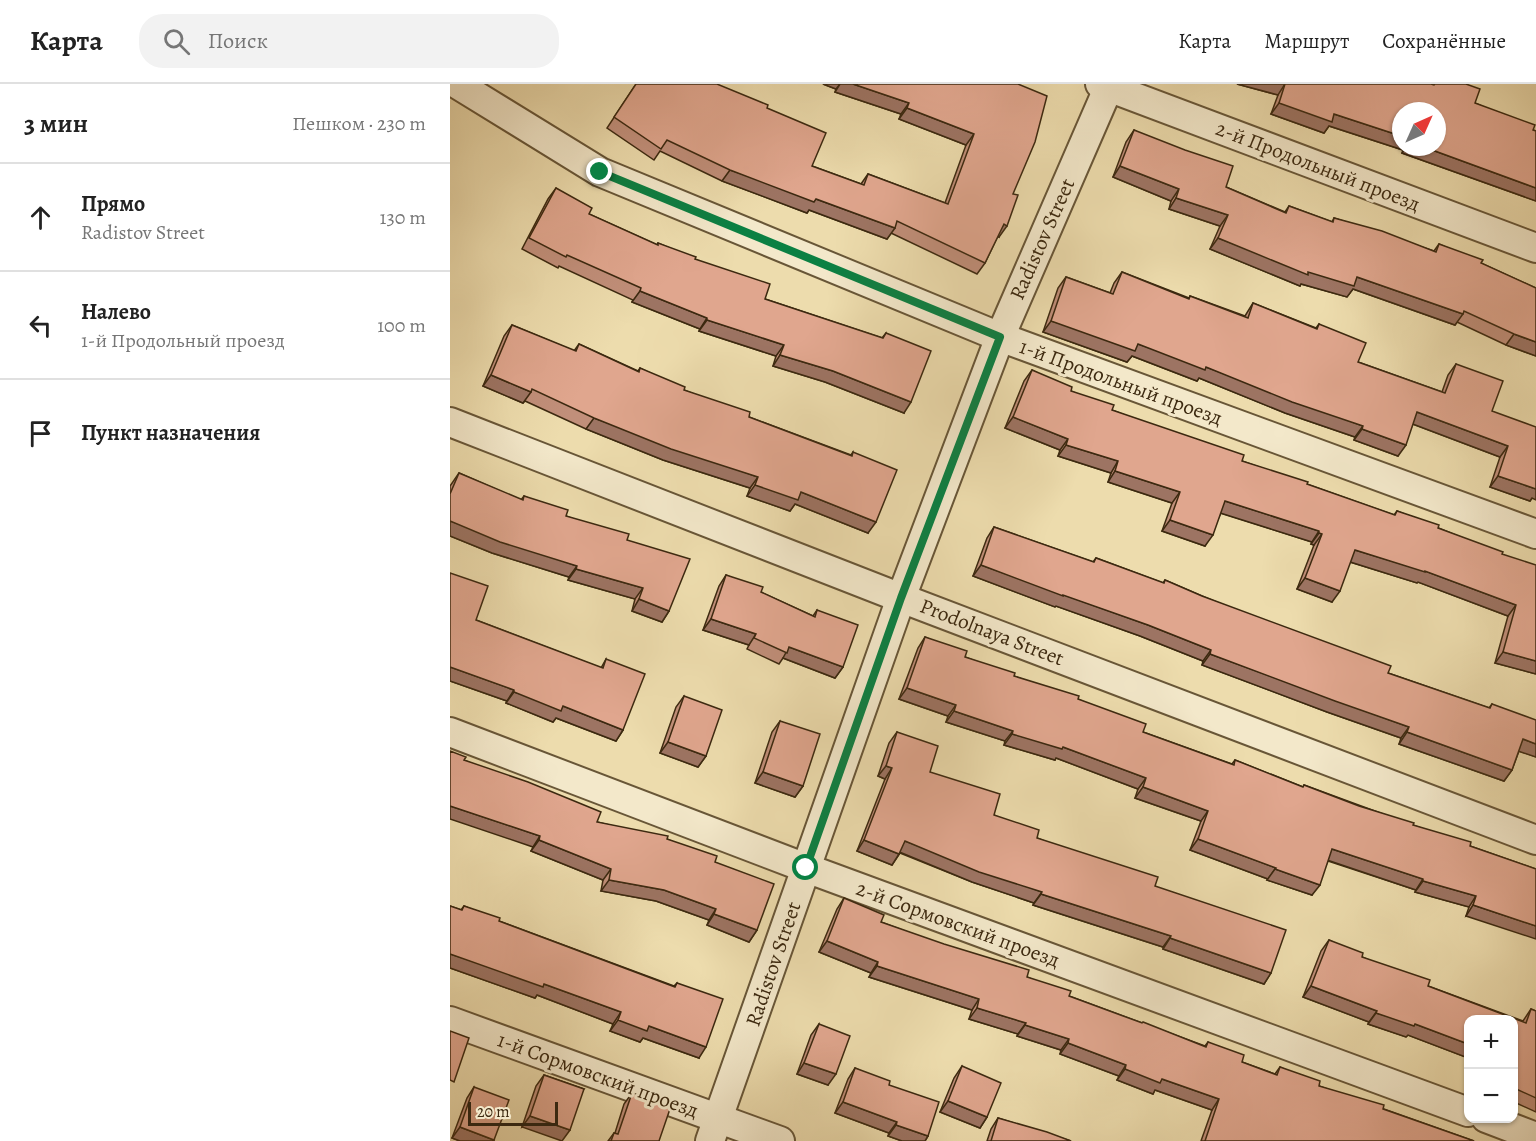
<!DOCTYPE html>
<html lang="ru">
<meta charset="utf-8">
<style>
body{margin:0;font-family:Alegreya,serif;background:#f2f2f2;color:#222}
.controls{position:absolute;right:18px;bottom:18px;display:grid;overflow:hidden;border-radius:12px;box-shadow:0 2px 4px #0004}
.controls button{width:54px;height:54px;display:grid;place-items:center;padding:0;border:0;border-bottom:2px solid #e0e0e0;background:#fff;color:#222;font:30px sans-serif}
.compass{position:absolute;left:942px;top:18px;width:54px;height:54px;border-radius:50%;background:#fff;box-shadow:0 2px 4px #0004;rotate:45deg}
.scale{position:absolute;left:18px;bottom:15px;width:90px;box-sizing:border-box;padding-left:6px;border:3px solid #3c2910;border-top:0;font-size:16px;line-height:21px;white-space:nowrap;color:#3c2910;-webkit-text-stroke:4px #f3e8ca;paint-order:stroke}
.stop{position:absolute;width:18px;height:18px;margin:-14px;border:4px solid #0b8043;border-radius:50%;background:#fff}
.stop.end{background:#0b8043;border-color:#fff;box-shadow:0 2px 6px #0008}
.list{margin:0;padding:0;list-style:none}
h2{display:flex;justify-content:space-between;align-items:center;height:78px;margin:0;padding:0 24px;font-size:26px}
h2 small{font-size:20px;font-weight:400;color:#767676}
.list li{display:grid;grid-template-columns:39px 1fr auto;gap:18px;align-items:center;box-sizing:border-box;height:108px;padding:0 24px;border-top:2px solid #e0e0e0}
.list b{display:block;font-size:22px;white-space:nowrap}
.list p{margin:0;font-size:20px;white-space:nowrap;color:#767676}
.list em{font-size:20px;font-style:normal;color:#767676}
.icon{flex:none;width:33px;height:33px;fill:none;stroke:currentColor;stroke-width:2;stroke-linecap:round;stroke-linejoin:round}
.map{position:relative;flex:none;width:1086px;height:1057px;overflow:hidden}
header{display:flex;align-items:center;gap:36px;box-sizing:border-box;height:84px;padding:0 30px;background:#fff;border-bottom:2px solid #e0e0e0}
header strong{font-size:28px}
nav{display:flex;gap:33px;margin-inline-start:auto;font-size:21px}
.search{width:420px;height:54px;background:#f2f2f2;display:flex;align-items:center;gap:15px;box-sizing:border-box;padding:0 21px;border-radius:24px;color:#767676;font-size:22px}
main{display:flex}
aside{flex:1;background:#fff}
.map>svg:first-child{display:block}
</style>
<header>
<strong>Карта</strong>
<div class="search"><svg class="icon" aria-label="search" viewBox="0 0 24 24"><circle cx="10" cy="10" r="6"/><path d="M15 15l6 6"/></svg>Поиск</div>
<nav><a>Карта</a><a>Маршрут</a><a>Сохранённые</a></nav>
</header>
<main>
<aside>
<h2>3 мин<small>Пешком · 230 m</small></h2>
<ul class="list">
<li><svg class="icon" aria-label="ahead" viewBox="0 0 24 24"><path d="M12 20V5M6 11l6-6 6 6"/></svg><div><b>Прямо</b><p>Radistov Street</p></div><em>130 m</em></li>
<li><svg class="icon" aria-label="left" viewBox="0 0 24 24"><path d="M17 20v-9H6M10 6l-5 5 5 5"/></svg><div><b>Налево</b><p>1-й Продольный проезд</p></div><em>100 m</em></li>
<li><svg class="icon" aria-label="arrive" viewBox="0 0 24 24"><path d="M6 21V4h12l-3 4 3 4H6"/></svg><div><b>Пункт назначения</b></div></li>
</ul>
</aside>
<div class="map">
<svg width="1086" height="1057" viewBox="0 0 1086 1057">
<rect width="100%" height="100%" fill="#eddcad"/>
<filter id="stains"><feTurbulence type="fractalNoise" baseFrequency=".00333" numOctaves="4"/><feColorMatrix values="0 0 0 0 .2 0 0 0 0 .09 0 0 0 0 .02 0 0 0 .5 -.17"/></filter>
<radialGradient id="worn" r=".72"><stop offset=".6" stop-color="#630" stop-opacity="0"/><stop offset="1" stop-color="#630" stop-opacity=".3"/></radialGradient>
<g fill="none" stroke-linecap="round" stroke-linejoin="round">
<defs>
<g id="minor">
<path d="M7,0L150,88L550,253L1086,450"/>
<path d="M650,0L1086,164"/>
<path d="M0,338L451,514L1086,756"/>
<path d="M0,648L356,784L1018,1028"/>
<path d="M0,937L330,1057"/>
<path d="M1036,1034L1086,1053"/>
<path d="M260,1057L451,514L550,253L660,0"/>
</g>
</defs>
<use href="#minor" stroke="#685637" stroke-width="32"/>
<use href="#minor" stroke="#f3e8ca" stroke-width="28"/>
</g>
<g fill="#c18f7a" stroke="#3c2910" stroke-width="1.5" fill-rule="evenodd">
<path d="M186,0L317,24L362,82L411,100L418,90L495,119L516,61L449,35L451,30L385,8L386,5L373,0H568L563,110L549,153L548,152L535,179L527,190L441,149L437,155L359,126L357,129L272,97L210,67L204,76L157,44Z"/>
<path d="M787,0H1016L1025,19L1086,47V117L952,69L953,66L879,42L874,49L821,30L828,11ZM951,27L987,63H951Z"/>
<path d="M684,46L776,103L835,128L839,122L882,138L884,134L984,167L989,160L1086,204V272L1056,261L1007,238L1005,241L903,205L897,213L851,200L850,202L760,165L770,142L719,125L721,117L663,93L676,58Z"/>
<path d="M106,104L139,130L207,161L208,159L245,175L315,215L432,254L436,249L454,329L375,298L323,282L326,272L249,247L250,245L182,218L183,216L109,182L108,184L72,165L98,115Z"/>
<path d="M672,188L739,214L740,212L795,232L803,219L866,244L869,240L908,278L992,308L998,291L1006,280L1042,327L1082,414L1080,417L1040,403L1050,373L963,340L948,372L904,356L905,353L835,329L749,294L747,297L682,272L677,278L593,248L608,204L616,193L660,209L664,199Z"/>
<path d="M62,241L124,267L129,260L188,287L190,284L234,306L299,333L401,371L403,368L418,449L345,420L340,427L297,412L300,404L213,376L136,345L75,317L73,319L33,302L54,252Z"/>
<path d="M582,286L621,307L662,326L792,377L944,431L947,427L1052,470L1086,590L1045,579L1058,532L968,498L967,499L900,478L882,518L847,505L864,461L861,460L862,458L771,429L755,462L712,447L722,419L658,398L661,389L608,372L610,366L555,344L574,297Z"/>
<path d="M9,389L71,416L74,412L116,432L177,456L219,527L212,538L182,527L185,515L118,496L119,493L42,469L0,452V402Z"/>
<path d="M544,443L643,478L646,474L713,499L715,496L752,512L938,589L1039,624L1042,620L1086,673L1069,667L1062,686L1054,697L949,660L951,654L877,628L752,581L753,577L690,552L606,522L605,523L523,492L537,454Z"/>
<path d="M0,489L26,536L151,584L156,575L173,646L166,657L106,634L103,638L56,619L57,617L0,597Z"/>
<path d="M276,491L311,508L363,532L367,526L393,583L385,594L333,574L329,580L297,565L299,561L253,546L269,502Z"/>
<path d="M475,553L515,573L564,592L628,615L693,648L782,680L785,676L853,703L854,701L1020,762L1086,785L1016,832L1019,823L965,808L966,806L878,777L862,811L817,796L818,795L740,766L751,737L685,714L688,705L606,674L605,676L554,661L555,657L496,638L498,632L449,615L468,564Z"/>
<path d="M234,612L256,672L248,683L210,669L226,623Z"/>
<path d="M330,637L353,702L345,713L305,699L322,648Z"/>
<path d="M447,648L480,688L544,731L587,754L705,802L821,889L814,900L713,865V863L583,821L584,819L522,798L450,769L442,781L407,767L435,695L428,692L439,659Z"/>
<path d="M14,676L147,738L217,755L265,778L307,846L299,858L257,841L259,836L206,817L151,807L153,796L81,767L83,763Z"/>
<path d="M394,814L431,838L577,893L619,912L755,962L758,958L792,978L825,990L830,983L869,1002L1024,1057H751L762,1026L705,1006L703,1010L667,996L669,992L610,970L611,966L567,952L568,950L519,935L522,926L419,893L421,889L369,868L387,825Z"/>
<path d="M0,822L11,826L14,822L49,837L224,902L227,899L249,974L193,954L190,958L160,947L163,940L87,911L85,914L0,884Z"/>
<path d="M879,856L912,873L978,902L1073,937L1081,925L1086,927V1028L1064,1018V936H1018V974L958,951L956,953L918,940L919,938L853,913L871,867Z"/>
<path d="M369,940L378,1001L347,990L361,951Z"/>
<path d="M512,982L537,1033L530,1044L490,1028L504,994Z"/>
<path d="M405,984L439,1001L478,1052L475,1057H452L438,1052L439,1049L385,1029L398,995Z"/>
<path d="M94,991L134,1005L72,1043L86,1002Z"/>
<path d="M24,1003L44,1056L43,1057H10L2,1054L17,1014Z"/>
<path d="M182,1009L209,1057H158L164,1049H165L174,1020Z"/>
<path d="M548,1034L621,1057H537L541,1045Z"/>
</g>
<g fill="#9d7463" stroke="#3c2910" stroke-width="1.5">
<path d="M373,0H390L386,5Z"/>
<path d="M390,0H403L459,19L451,30L385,8Z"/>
<path d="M787,0H835L828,11Z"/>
<path d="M829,19L884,30L951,52V63H955L953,66L879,42L874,49L821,30Z"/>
<path d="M457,24L524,50L516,61L449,35Z"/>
<path d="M956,63H974L1086,104V117L952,69Z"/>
<path d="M670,82L729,105L721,117L663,93Z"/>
<path d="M280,86L366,115L445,144L437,155L359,126L357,129L272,97Z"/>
<path d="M726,114L778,131L770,142L719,125Z"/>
<path d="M554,140L557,142L549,153L546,152Z"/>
<path d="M768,154L858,188L907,193L1013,230L1005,241L903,205L897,213L851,200L850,202L760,165Z"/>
<path d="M190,207L257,234L250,245L182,218Z"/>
<path d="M257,236L334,261L326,272L249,247Z"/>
<path d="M601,237L688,260L756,283L913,342L905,353L835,329L749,294L747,297L682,272L677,278L593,248Z"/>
<path d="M1064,250L1086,258V272L1056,261Z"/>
<path d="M330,271L383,287L461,318L454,329L375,298L323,282Z"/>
<path d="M41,291L81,308L73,319L33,302Z"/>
<path d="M967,328L1058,362L1050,373L960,339Z"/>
<path d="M563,333L618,355L610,366L555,344Z"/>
<path d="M144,334L308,393L300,404L213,376L136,345Z"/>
<path d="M912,345L956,361L948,372L904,356Z"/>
<path d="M616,361L668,377L661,389L608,372Z"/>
<path d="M665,387L730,408L722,419L658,398Z"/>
<path d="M1048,392L1086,405V416L1082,414L1080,417L1040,403Z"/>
<path d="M305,401L351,408L426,438L418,449L345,420L340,427L297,412Z"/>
<path d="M775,417L869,447L862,458L767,428Z"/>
<path d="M720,436L763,451L755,462L712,447Z"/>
<path d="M0,437L127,482L119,493L42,469L0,452Z"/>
<path d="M869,449L872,450L864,461L861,460Z"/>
<path d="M905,466L975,487L1066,521L1058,532L968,498L967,499L897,477Z"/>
<path d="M531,481L698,541L761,566L753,577L690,552L606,522L605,523L523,492Z"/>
<path d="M126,485L193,504L185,515L118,496Z"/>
<path d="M855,494L890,507L882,518L847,505Z"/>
<path d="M189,515L219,527L212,538L182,527Z"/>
<path d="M261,535L306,550L299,561L253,546Z"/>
<path d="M339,563L393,583L385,594L333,574Z"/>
<path d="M1053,568L1086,577V590L1045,579Z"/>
<path d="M760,570L959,643L951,654L877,628L752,581Z"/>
<path d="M0,583L64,606L57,617L0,597Z"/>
<path d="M457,604L506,621L498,632L449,615Z"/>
<path d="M64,608L113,622L173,646L166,657L106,634L103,638L56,619Z"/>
<path d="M504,627L563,647L555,657L496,638Z"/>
<path d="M957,648L1062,686L1054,697L949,660Z"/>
<path d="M562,650L613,663L696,694L688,705L606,674L605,676L554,661Z"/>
<path d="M1073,655L1086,660V673L1065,666Z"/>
<path d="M218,658L256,672L248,683L210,669Z"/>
<path d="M436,682L442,684L435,695L428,692Z"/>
<path d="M313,688L353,702L345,713L305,699Z"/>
<path d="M693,703L758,727L751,737L685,714Z"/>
<path d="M0,722L90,752L83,763L0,735Z"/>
<path d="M748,755L826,784L818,795L740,766Z"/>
<path d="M89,756L161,785L153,796L81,767Z"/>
<path d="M414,756L449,770L442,781L407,767Z"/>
<path d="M455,757L592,808L584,819L522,798L447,767Z"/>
<path d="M882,765L973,795L966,806L874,775Z"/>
<path d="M825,785L870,801L862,811L817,796Z"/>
<path d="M159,796L214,806L266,825L259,836L206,817L151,807Z"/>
<path d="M973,797L1026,812L1019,823L965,808Z"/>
<path d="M591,810L721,852L713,863L583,821Z"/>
<path d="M1023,821L1086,842V855L1016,832Z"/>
<path d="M264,830L307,846L299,858L257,841Z"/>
<path d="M720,854L821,889L814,900L713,865Z"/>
<path d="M377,857L428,878L421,889L369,868Z"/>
<path d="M0,870L94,900L171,928L163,940L87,911L85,914L0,884Z"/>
<path d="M427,882L529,915L522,926L419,893Z"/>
<path d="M861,902L927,927L919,938L853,913Z"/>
<path d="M527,924L576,939L568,950L519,935Z"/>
<path d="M926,929L965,940L1018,960V974L958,951L956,953L918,940Z"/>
<path d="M168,936L199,942L256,963L249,974L193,954L190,958L160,947Z"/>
<path d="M575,941L619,955L611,966L567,952Z"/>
<path d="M618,959L676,981L669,992L610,970Z"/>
<path d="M354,979L386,990L378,1001L347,990Z"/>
<path d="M675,985L712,995L769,1015L762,1026L705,1006L703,1010L667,996Z"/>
<path d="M498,1017L537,1033L530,1044L490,1028Z"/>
<path d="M393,1018L447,1038L439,1049L385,1029Z"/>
<path d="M80,1032L120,1046L112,1057L72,1043Z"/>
<path d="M446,1041L478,1052L475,1057H452L438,1052Z"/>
<path d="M10,1043L44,1056L43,1057H10L2,1054Z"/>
</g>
<g fill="#e0a68e" stroke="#3c2910" stroke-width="1.5">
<path d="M186,0H267L318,21L317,24L376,49L362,82L414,101L418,90L498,120L524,50L457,24L459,19L403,0H568L597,12L585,58L563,110L568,111L557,142L554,140L535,179L447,137L445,144L366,115L364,118L280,86L217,56L211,65L164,33Z"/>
<path d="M835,0H981L984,1L985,0H1016L1030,5L1025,19L1085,41L1083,46L1086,47V104L974,63H987V27H951V52L884,30L882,38L829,19Z"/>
<path d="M684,46L735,66L783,82L776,103L836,129L839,122L883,138L884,134L932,147L986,168L989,160L1033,176L1031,179L1086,204V258L1064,250L1014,227L1013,230L907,193L904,202L858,188V191L768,154L778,131L726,114L729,105L670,82Z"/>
<path d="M106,104L142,124L139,130L208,161V159L246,173L245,175L320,200L315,215L433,254L436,249L481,267L461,318L383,287L330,271L334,261L257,236V234L190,207L191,204L117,171L116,173L79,154Z"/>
<path d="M672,188L739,215L740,212L798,234L803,219L867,245L869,240L916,259L908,278L995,309L1006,280L1053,297L1042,327L1086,343V405L1048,392L1058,362L967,328L956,361L912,345L913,342L842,318L756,283L755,286L688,260L685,267L601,237L616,193L663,210Z"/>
<path d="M62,241L126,267L129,260L189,288L190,284L235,303L234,306L300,328L299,333L402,372L403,368L447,386L426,438L351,408L348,416L305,401L308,393L221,365L144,334L82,305L81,308L41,291Z"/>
<path d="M582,286L622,303L621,307L664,321L662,326L794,371L792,377L858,398L857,400L945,431L947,427L989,441L988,444L1053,468L1052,470L1086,481V577L1053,568L1066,521L975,487V488L905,466L890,507L855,494L872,450L869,449V447L775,417L763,451L720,436L730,408L665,387L668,377L616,361L618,355L563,333Z"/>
<path d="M9,389L73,416L74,412L118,426L116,432L179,450L177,456L240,475L219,527L189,515L193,504L126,485L127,482L50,458L0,437V410Z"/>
<path d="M544,443L644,478L646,474L714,499L715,496L752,512L941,582L938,589L1040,624L1042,620L1086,636V660L1073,655L1062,686L957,648L959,643L885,617L760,570L761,566L698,541L613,511V512L531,481Z"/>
<path d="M0,489L38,502L26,536L153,584L156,575L195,590L173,646L113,622L111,627L64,608V606L0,583Z"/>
<path d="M276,491L313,503L311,508L365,533L367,526L408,541L393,583L339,563L337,569L304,554L306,550L261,535Z"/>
<path d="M475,553L517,567L515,573L565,589L564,592L629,612L628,615L696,640L693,648L784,681L785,676L853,703L854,701L909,722L964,739L963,741L1021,758L1020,762L1086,785V842L1023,821L1026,812L973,797V795L882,765L870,801L825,785L826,784L748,755L758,727L693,703L696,694L613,663L612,665L562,650L563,647L504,627L506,621L457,604Z"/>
<path d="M234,612L272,626L256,672L218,658Z"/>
<path d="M330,637L370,650L353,702L313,688Z"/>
<path d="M447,648L488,662L480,688L550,710L544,731L589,746L587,754L708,793L705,802L836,846L821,889L720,854L721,852L591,810L592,808L529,788L455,757L449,770L414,756L442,684L436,682Z"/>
<path d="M0,667L16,673L14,676L78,698L151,728L147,738L218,752L217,755L267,772L265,778L324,800L307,846L264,830L266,825L214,806L159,796L161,785L89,756L90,752L0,722Z"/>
<path d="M394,814L434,831L431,838L494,860L579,886L577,893L621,907L619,912L692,939L693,938L756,963L758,958L794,971L792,978L827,991L830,983L870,997L869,1002L934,1021L933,1025L1024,1057H755L769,1015L712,995L710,999L675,985L676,981L618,959L619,955L575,941L576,939L527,924L529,915L427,882L428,878L377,857Z"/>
<path d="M0,822L12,826L14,822L50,834L49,837L225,903L227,899L273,915L256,963L199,942L197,947L168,936L171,928L94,900L93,903L0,870Z"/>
<path d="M879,856L913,869L912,873L980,896L978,902L1076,939L1081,925L1086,927V1014L1064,1004V983L1066,978H1064V936H1018V960L965,940L964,942L926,929L927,927L861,902Z"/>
<path d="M369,940L400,952L386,990L354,979Z"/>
<path d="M0,947L19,954L4,998L0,996Z"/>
<path d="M512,982L551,999L537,1033L498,1017Z"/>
<path d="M405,984L440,997L439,1001L489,1018L478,1052L446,1041L447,1038L393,1018Z"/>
<path d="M94,991L134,1005L120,1046L80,1032Z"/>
<path d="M24,1003L59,1016L44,1056L10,1043Z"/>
<path d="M182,1009L221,1022L209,1057H161L164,1049L168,1050Z"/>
<path d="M548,1034L597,1048L621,1057H541Z"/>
</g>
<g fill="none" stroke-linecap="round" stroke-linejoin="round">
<path stroke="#0b8043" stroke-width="8" d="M150,88L550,253L451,514L356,784"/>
</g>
<g text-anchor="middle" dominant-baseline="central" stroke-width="6" stroke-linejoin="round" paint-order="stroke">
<g font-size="21" fill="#3c2910" stroke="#f3e8ca">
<text transform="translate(868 82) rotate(21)">2-й Продольный проезд</text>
<text transform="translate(592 155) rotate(-66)">Radistov Street</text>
<text transform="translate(671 298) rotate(20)">1-й Продольный проезд</text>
<text transform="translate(542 548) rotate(21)">Prodolnaya Street</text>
<text transform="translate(508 840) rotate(20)">2-й Сормовский проезд</text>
<text transform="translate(323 880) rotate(-71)">Radistov Street</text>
<text transform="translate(148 991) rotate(20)">1-й Сормовский проезд</text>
</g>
</g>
<rect width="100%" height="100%" filter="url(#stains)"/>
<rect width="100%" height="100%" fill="url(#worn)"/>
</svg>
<div class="controls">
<button>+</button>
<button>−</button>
</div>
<svg class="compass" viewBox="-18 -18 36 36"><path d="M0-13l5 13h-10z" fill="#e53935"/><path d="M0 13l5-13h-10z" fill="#767676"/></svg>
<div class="scale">20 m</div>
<div class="stop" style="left:356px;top:784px"></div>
<div class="stop end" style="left:150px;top:88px"></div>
</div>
</main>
